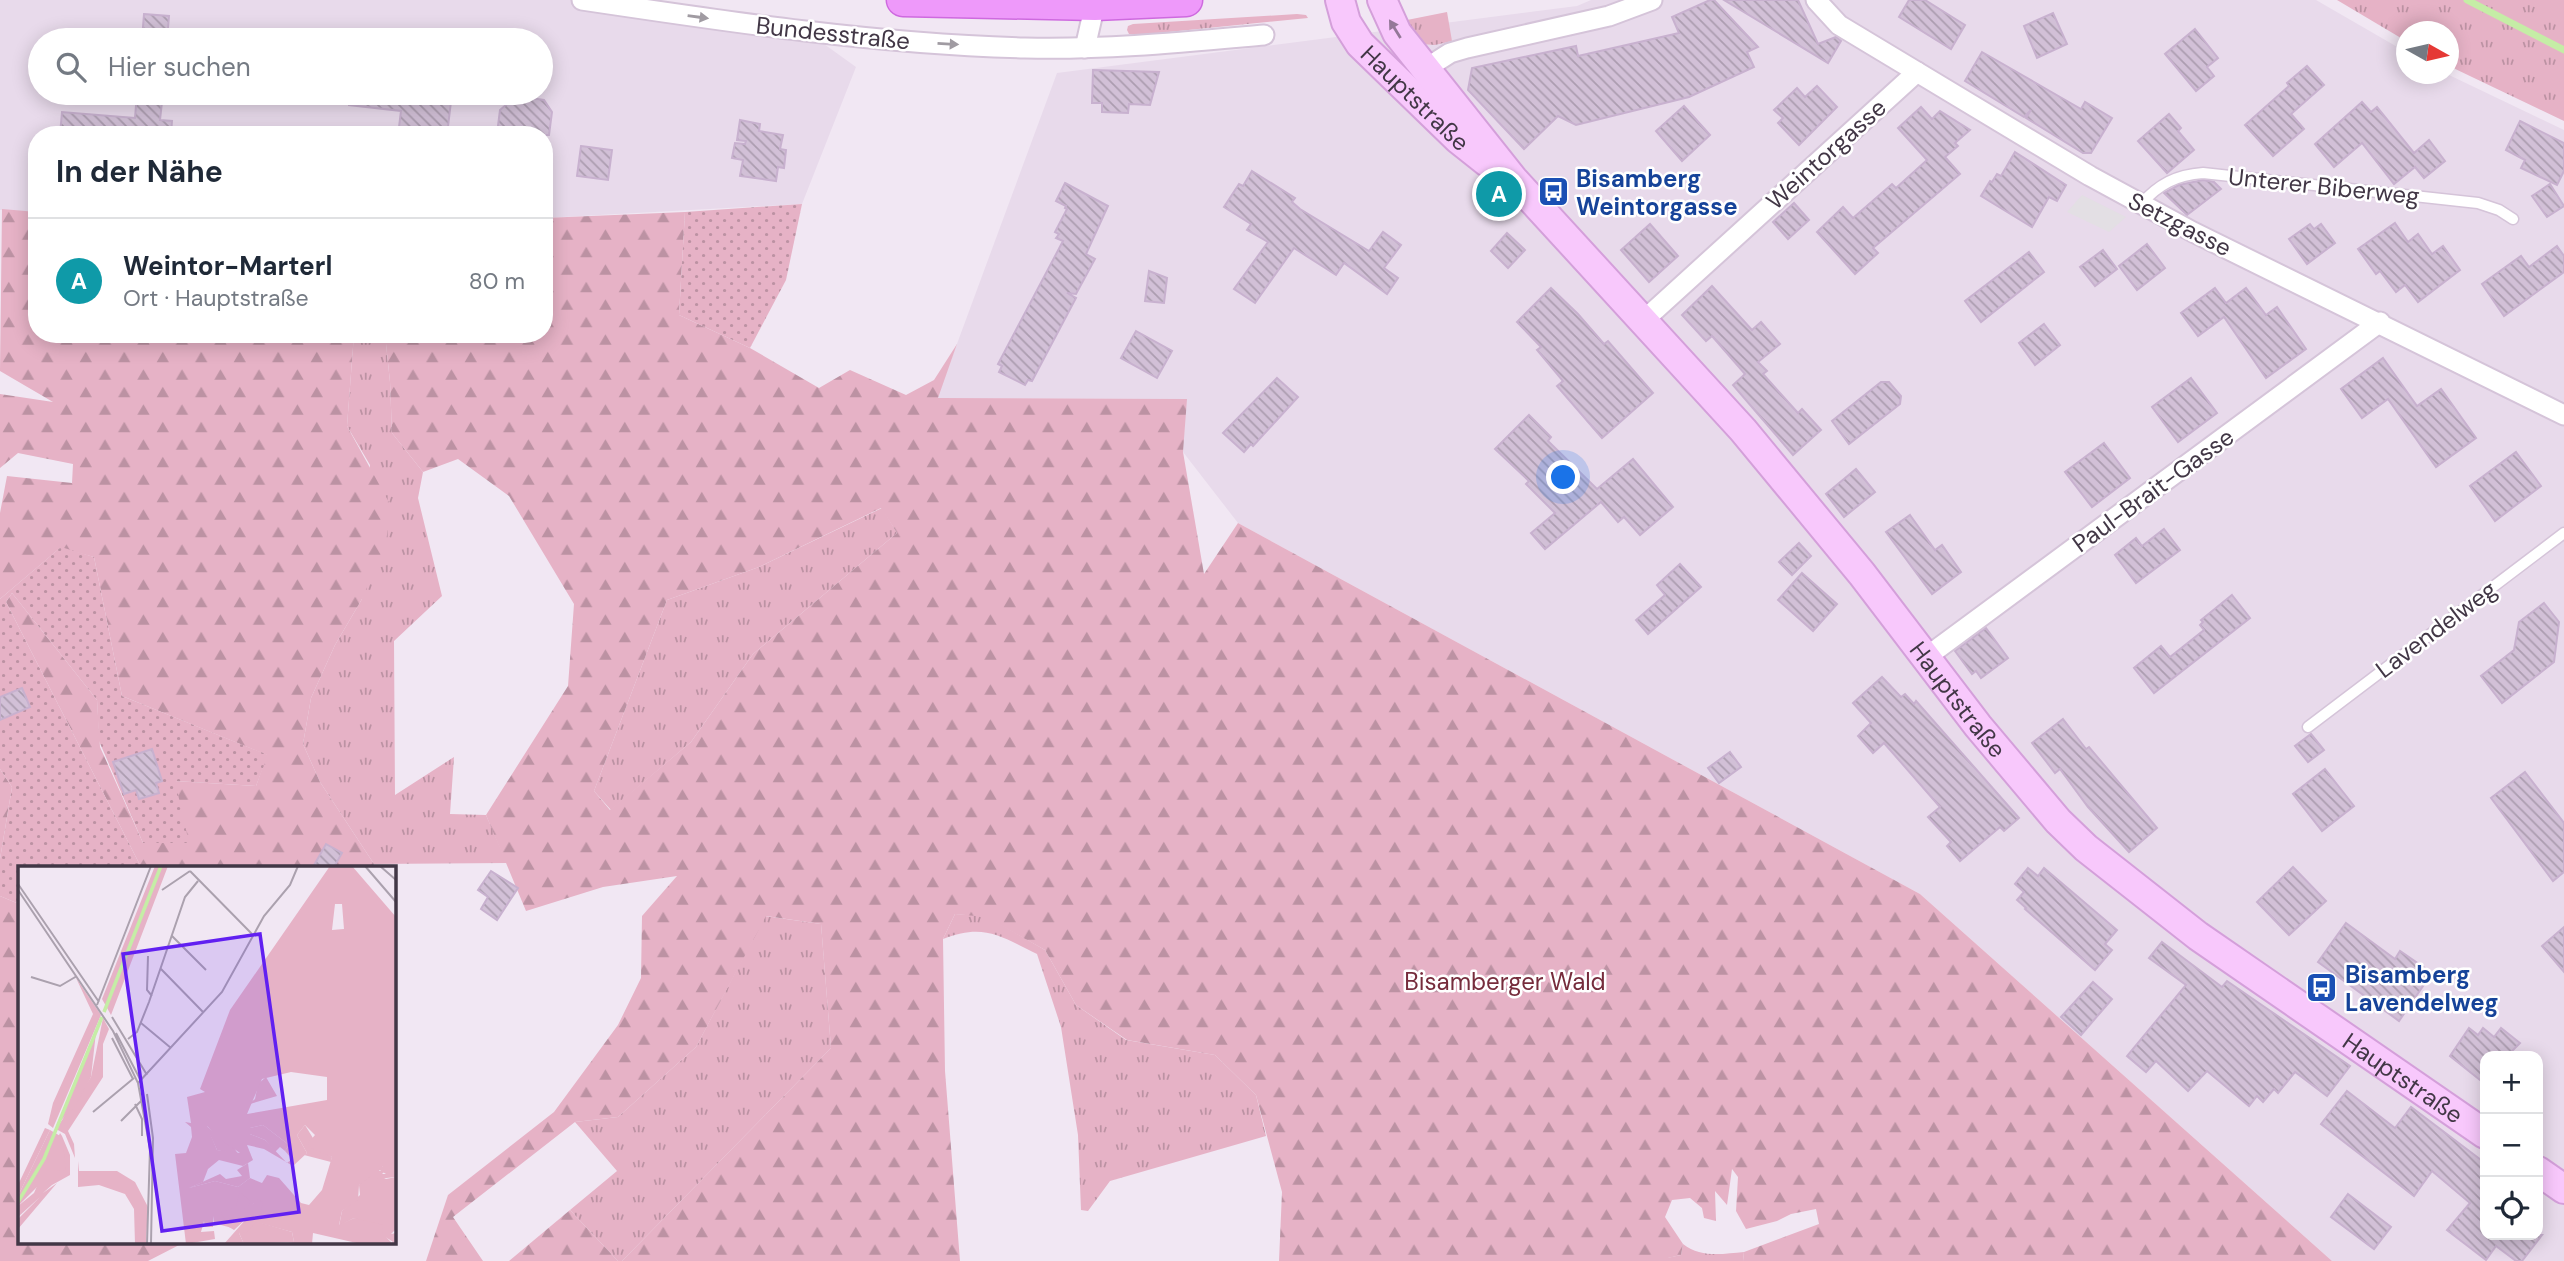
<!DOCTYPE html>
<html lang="de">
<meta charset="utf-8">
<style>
body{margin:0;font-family:"DM Sans",sans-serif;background:#f2f2f3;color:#1f2937}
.controls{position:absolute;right:21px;bottom:21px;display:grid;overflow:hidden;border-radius:14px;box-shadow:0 4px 18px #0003}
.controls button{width:63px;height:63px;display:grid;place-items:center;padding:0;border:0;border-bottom:2px solid #e0e1e3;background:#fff;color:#1f2937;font:35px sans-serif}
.compass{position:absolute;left:2396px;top:21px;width:63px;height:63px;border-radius:50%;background:#fff;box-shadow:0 4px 18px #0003;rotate:98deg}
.you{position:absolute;left:1564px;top:478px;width:24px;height:24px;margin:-18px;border:5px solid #fff;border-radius:50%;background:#1a73e8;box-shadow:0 0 0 10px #1a73e833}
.badge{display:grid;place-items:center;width:46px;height:46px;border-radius:50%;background:#0f766e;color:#fff;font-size:23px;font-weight:700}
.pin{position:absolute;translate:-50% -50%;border:4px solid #fff;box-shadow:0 2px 7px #0006}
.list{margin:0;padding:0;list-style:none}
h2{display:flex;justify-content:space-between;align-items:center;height:91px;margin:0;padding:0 28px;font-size:30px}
h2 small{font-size:23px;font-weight:400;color:#747a83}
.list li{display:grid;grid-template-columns:46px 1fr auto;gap:21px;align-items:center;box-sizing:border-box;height:126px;padding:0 28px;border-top:2px solid #e0e1e3}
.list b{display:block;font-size:26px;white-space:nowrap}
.list p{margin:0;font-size:23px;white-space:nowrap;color:#747a83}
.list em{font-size:23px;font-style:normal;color:#747a83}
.icon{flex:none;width:38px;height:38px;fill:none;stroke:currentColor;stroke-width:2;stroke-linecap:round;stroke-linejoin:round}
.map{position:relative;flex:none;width:2564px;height:1261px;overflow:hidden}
.search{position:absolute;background:#fff;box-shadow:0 4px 18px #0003;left:28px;top:28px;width:525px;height:77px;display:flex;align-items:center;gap:18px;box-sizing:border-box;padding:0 24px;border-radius:38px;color:#747a83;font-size:26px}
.panel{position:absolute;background:#fff;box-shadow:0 4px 18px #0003;left:28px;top:126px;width:525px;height:217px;border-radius:28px}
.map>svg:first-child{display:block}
</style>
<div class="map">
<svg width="2564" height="1261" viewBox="0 0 2564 1261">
<defs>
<pattern id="grass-tufts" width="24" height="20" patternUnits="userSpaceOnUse" patternTransform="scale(1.75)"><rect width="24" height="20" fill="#e6b2c6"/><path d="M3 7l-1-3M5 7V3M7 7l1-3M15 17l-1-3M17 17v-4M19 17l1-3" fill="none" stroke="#bc92a3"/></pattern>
<pattern id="forest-firs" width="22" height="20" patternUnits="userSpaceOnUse" patternTransform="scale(1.75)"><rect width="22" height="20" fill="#e6b2c6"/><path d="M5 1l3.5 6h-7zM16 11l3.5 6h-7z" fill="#bc92a3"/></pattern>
<pattern id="garden-dots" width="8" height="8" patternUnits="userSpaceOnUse" patternTransform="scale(1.75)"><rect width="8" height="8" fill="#e6b2c6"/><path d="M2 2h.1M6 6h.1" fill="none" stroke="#bc92a3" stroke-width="1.8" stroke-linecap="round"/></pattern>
<pattern id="building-back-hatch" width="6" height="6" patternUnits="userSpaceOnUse" patternTransform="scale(1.75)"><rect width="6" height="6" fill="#d2c0d7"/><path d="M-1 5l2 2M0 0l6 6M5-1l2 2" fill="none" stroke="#ac9db0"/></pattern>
</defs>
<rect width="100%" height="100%" fill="#f1e7f3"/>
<g fill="#e8daeb" fill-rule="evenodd">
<path d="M0,0H585L792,21L856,67L802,204L544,218V135H37V212L0,210ZM40,40H541V93H40Z"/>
<path d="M1591,0H2316L2406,52V74H2447L2564,130V1261H2332L1920,894L1238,523L1183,452L1186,399L937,398L1057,73L1577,6ZM2485,1056H2538V1235H2485Z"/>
</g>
<g fill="url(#grass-tufts)">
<path d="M2337,0H2564V121L2449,66L2448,32H2406V41Z"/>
<path d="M1447,12L1452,41L1435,45L1421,44L1402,21Z"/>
<path d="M1297,14L1306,15L1308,18L1139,35L1129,34L1127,30L1128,26L1133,24Z"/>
<path d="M354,334H385L390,382L392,433L423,472L418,498L442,596L394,641L395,795L454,757L450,814L486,815L507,863L374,864L320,782L303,744L311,698L335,645L362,599L370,465L347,426Z"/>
<path d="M882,508L897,533L753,654L691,742L611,810L594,791L667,600L759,567Z"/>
<path d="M955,914L986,916L1045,950L1076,1005L1126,1040L1215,1055L1256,1095L1266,1136L1110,1181L1088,1211L1081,1210L1078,1135L1061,1027L1037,954C1000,936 984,923 943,939Z"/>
<path d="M765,916L821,924L831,1048L622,1261H618L570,1210L617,1171L575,1122L618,1117L696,1047Z"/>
<path d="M1683,1244C1701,1258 1722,1254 1744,1252L1743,1261H1668L1667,1258L1681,1255Z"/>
</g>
<g fill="url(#forest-firs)" fill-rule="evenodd">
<path d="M2,209L37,212V334H354L347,426L391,506L386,542L362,599L335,645L311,698L303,744L320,782L374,864L372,867H141L6,602L12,593L97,700L100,747L143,843L175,781L256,786L267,755L122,696L94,557L60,548L0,599V513L7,476L72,483L73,464L18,453L0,468V394L53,402L0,371Z"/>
<path d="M685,212L679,315L750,348L819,388L850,370L906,395L934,380L957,344L938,398L1187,399L1183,452L1204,574L1238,523L1920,894L2332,1261H1743L1744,1252L1819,1224L1816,1209L1791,1214L1777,1221L1746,1229L1736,1211L1738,1177L1732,1169L1727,1205L1715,1191L1716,1221L1704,1218L1702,1208L1690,1198L1672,1200L1665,1217L1683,1244L1681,1255L1668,1258V1261H1279L1282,1192L1256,1095L1215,1055L1127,1040L1076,1005L1045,950L986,917L955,914L943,939L945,1071L960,1261H622L831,1048L821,924L766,916L696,1047L618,1117L575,1122L453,1217L483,1261H426L448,1195L554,1112L618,1025L641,978L642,916L677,876L603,887L526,911L486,815L568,686L574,604L509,496L458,459L423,472L392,433L390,382L385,334H544V218ZM881,508L897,533L753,654L691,742L610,810L594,791L667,600L759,567Z"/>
<path d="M0,769L12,787L0,859Z"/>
<path d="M0,896L19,904V1242H185L148,1261H0Z"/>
<path d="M570,1210L618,1261H509Z"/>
</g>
<g fill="url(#garden-dots)">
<path d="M802,204L786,280L750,348L679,315L685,212Z"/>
<path d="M61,547L94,557L122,696L268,755L256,786L175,781L189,843H143L99,741L97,700L12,593L6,602L141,867H19V904L0,896V859L12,787L0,769V599Z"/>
</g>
<path fill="#e3dfe4" d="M2082,195L2126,217L2109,232L2067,212Z"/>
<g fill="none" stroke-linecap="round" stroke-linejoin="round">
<path stroke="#c5eda6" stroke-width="7" d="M2467,0L2564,50"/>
</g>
<g fill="url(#building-back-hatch)" stroke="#c8b1cf" stroke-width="2">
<path d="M1710,0H1714L1758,47L1747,52L1754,67L1689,97L1576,125L1558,116L1524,149L1468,90L1472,68L1576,46L1578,56L1679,33L1672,17Z"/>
<path d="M1724,0H1798L1818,44L1836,37L1841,41L1828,63Z"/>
<path d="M1909,0H1925L1965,25L1951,49L1899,17Z"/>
<path d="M2053,13L2067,44L2037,58L2024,26Z"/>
<path d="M144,14L169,16L167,40H142Z"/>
<path d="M2195,29L2218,58L2207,67L2214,76L2196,91L2165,54Z"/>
<path d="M1982,52L2081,109L2085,102L2112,118L2091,153H2083L2026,118L2031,110L2024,117L1965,81Z"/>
<path d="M2307,66L2324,85L2291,114L2304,129L2273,156L2245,125L2289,86L2287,83Z"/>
<path d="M1093,70L1159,72L1150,105L1129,104L1128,113L1102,112V103H1092Z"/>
<path d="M1817,86L1837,107L1799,145L1778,123L1783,118L1774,110L1797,88L1805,97Z"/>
<path d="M137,93H163L160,120L172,121L171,135H60L62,112L135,118Z"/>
<path d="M349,93H452L447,135H398L401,111L349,105Z"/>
<path d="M509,95L544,100L552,112L549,135H506L498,126L500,110L507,104Z"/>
<path d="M2362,102L2371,112L2377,107L2414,153L2429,140L2445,161L2424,178L2415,167L2394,184L2362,143L2334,167L2315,144Z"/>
<path d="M1684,106L1710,135L1682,161L1656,131Z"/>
<path d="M1921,107L1932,119L1940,111L1970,130L1955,143L1958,146L1945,157L1960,174L1873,248L1878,253L1855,274L1817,232L1843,207L1853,218L1892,184L1896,188L1927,160L1898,128Z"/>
<path d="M2169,114L2181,128L2178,131L2194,150L2167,173L2138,141Z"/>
<path d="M740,120L760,124L759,131L783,135L780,149L786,150L784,168L778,167L776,181L740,176L743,160L732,158L735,143L745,144L746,141L737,140Z"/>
<path d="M2520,121L2564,143V171L2557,185L2521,168L2525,160L2506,150Z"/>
<path d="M581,146L612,150L608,180L577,176Z"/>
<path d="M2015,152L2066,185L2057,201L2049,197L2032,227L1981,196L1990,181L1992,182L1997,174L2001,176Z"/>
<path d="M1252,171L1295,198L1292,202L1300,209L1369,251L1383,232L1401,245L1384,268L1398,278L1387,294L1344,263L1336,275L1294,248L1255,303L1234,289L1268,242L1247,230L1251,224L1224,207L1239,184L1243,186Z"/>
<path d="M2203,180L2214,182L2221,189L2187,215L2164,193L2179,185Z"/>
<path d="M1065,183L1108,206L1086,254L1095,259L1076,294L1067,293L1076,298L1032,381L1028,380L1025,385L999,372L1002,366L998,364L1063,241L1056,238L1059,234L1055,232L1067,209L1065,208L1066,206L1056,201Z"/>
<path d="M2550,184L2564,206L2547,217L2532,196Z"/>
<path d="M1794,203L1809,220L1788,239L1773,222Z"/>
<path d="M2395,223L2408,242L2418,234L2432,254L2443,246L2460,270L2418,302L2405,285L2396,292L2380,271L2376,274L2358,249Z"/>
<path d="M1650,224L1678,256L1649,282L1621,250Z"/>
<path d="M2310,224L2314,229L2321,224L2335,243L2307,264L2289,239Z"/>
<path d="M1507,233L1525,250L1508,268L1491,251Z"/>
<path d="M2147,244L2165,268L2137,290L2119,266Z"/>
<path d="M2557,246L2564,256V272L2504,316L2482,284L2521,256L2529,267Z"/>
<path d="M2103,250L2117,269L2095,286L2080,267Z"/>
<path d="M2029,252L2044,272L1981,322L1965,301Z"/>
<path d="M1149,271L1167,278L1164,303L1145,301Z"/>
<path d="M1712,286L1752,330L1761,322L1780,344L1758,362L1767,371L1763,374L1798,413L1802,409L1821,430L1793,455L1733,385L1745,374L1712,336L1706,341L1682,315Z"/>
<path d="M1551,288L1578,314L1604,344L1608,341L1653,393L1602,438L1557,386L1563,381L1537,350L1541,347L1517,322Z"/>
<path d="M2215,288L2226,303L2246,288L2266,315L2277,307L2306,349L2266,378L2224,317L2198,336L2181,313Z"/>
<path d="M2044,324L2060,345L2035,365L2019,343Z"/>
<path d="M1136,331L1172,351L1157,378L1121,358Z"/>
<path d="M2383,358L2417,406L2441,389L2476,438L2436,467L2388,399L2362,418L2341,389Z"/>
<path d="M1277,378L1298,397L1253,446L1251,444L1244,452L1223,433Z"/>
<path d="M2191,378L2217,413L2178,442L2152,407Z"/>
<path d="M1881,382H1889L1901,396L1900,404L1849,444L1832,421Z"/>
<path d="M1529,415L1551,437L1548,441L1597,489L1633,459L1673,507L1640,535L1624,517L1618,522L1601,502L1545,549L1531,533L1555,513L1526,484L1529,481L1495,449Z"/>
<path d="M2104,443L2130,478L2092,507L2065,472Z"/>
<path d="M2516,452L2541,486L2495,521L2470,486Z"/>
<path d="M1856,469L1875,492L1844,517L1826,494Z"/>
<path d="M1910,515L1935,550L1942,545L1961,572L1932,594L1886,532Z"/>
<path d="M2164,529L2180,550L2136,583L2115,555L2136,538L2142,546Z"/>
<path d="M1799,543L1811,556L1792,575L1779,562Z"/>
<path d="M1680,564L1701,587L1648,634L1636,620L1665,595L1657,585Z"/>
<path d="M1802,573L1837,604L1813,631L1778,600Z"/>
<path d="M2232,595L2250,618L2154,693L2134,668L2161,646L2170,657L2204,630L2200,625L2203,622L2201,620Z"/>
<path d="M2544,603L2559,622L2554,662L2502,703L2481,676L2514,650L2519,622Z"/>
<path d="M1986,628L2008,658L1981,678L1976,671L1972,674L1955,651Z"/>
<path d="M1882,677L1901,697L1905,694L1914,704L1916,701L2019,818L2004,831L2000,827L1960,861L1947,846L1951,842L1928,817L1940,807L1884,743L1873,753L1858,736L1871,723L1853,703Z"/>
<path d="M22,688L30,707L0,720V697Z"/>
<path d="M2063,719L2086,749L2089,747L2157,828L2129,852L2088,807L2060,769L2055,773L2032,743Z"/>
<path d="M2311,734L2324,750L2308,762L2295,746Z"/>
<path d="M152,749L162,781L156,783L159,793L139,799L136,790L124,794L113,762Z"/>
<path d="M1730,752L1741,767L1719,783L1708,768Z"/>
<path d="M2325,769L2354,806L2322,831L2293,794Z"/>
<path d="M2525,772L2564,823V872L2553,881L2491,798Z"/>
<path d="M326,844L342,853L334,867H313Z"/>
<path d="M2293,867L2326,901L2289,935L2257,902Z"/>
<path d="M2028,868L2038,876L2044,868L2117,930L2105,944L2112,950L2095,970L2025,909L2026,908L2017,900L2024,892L2015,884Z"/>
<path d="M491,871L518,888L497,920L481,909L488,897L478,890Z"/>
<path d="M2346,923L2395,959L2400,951L2432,973L2399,1021L2318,962Z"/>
<path d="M2564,927V972L2542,946Z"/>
<path d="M2162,942L2222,987L2227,981L2350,1066L2327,1096L2295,1072L2278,1093L2274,1089L2263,1102L2257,1096L2249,1106L2207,1071L2188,1091L2156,1061L2146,1072L2127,1056L2186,985L2149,958Z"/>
<path d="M2093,982L2112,999L2081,1035L2061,1017Z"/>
<path d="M2469,1028L2478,1035L2483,1028L2494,1037L2501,1028L2520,1043L2512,1051L2519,1056H2485V1084L2450,1056Z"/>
<path d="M2347,1091L2395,1128L2411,1107L2485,1163V1235H2542L2522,1261H2516L2496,1246L2486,1260L2447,1230L2470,1203L2432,1171L2414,1196L2321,1124Z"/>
<path d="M2348,1194L2391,1227L2374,1249L2331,1217Z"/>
</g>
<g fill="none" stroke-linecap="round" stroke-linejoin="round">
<defs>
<g id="service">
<path d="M2141,204C2159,184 2176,175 2203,173L2478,203L2499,210L2513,219"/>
<path d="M2308,727L2564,533"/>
</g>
<g id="minor">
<path d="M582,0C729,22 876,44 1025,48C1105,50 1185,42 1264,35"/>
<path d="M1816,0L1839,25L2090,176L2193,232L2564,415"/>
<path d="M1085,48L1095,4"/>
<path d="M1425,69L1450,53L1467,48L1609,16L1652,0"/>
<path d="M1643,321L1917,72"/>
<path d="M1925,658L2380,322"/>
</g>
<g id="secondary">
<path id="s1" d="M1340,0L1346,22L1360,44L1458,139L1487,162"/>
<path id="s2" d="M1382,0L1397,33L1513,179L1743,430L1862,574L1978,726L2058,821L2086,848L2198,936L2485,1134"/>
<path d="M2538,1171L2564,1189"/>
</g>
<path id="primary" d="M903,0L1095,4L1186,0"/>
</defs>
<use href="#service" stroke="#d5c4d9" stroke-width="13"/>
<use href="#minor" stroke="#d5c4d9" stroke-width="23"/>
<use href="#secondary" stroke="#d49fda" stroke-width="32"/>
<use href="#primary" stroke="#ce6adf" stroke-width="35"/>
<use href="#service" stroke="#fff" stroke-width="10"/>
<use href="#minor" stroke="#fff" stroke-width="19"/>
<use href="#secondary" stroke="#f8c8fc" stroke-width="28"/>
<use href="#primary" stroke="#ee99fa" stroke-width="32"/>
</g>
<defs><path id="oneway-solid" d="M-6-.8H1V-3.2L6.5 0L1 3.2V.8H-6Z" transform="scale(1.75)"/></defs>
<g fill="#a09ba2">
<use href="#oneway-solid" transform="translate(698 17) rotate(8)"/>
<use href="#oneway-solid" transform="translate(948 44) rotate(3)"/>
</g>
<use fill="#947898" href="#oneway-solid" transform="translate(1395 29) rotate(-122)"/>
<defs>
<symbol id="bus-square" viewBox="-11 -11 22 22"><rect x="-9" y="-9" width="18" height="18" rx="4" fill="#1a4fb4" stroke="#fff"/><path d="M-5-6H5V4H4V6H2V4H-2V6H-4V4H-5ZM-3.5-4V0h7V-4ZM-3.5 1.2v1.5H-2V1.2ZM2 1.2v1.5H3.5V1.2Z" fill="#fff"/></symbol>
</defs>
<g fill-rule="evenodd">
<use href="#bus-square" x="1536" y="174" width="35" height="35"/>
<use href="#bus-square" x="2304" y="970" width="35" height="35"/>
</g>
<g text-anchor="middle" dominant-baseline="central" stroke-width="5" stroke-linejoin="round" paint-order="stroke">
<g font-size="24" fill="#423746" stroke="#fff">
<text transform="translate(833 33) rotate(6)">Bundesstraße</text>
<text stroke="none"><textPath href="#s1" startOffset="126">Hauptstraße</textPath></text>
<text transform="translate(1826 154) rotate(-42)">Weintorgasse</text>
<text transform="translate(2324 186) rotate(6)">Unterer Biberweg</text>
<text transform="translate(2180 224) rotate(27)">Setzgasse</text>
<text transform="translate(2153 490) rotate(-36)">Paul-Brait-Gasse</text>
<text transform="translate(2436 629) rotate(-37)">Lavendelweg</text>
<text stroke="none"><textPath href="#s2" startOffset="908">Hauptstraße</textPath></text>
<text stroke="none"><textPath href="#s2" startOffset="1496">Hauptstraße</textPath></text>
</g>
<g font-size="24" font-weight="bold" fill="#164399" stroke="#fff" text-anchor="start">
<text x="1576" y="178">Bisamberg<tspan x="1576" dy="28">Weintorgasse</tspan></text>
<text x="2345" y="974">Bisamberg<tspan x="2345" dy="28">Lavendelweg</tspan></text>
</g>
<g font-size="24" fill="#762c3c" stroke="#fff">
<text x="1505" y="981">Bisamberger Wald</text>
</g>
</g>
<g transform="translate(18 866)">
<rect width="378" height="378" fill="#f1e7f3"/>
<path d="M137,0H150L93,149L84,133ZM58,112L83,149L35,262L30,258L35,237L75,148ZM85,152L91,163L85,178V211L50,265L56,278L57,292L47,268L38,263L73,211ZM248,211L259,230L232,238L229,248L231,238L237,233L240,218ZM245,259L271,279L267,285L262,281L257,286L247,274L232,268V262ZM287,259L301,282L314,291L313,296L286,289L289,287L279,269ZM188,260L214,279L221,289L199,284ZM27,262L32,264L0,330V319ZM42,267L44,270L52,289V309L34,319L25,327L39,317L0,363V353L22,331L0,351V340L16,327ZM60,295L61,305H99L117,316L130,341L128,378H117L116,343L107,328L81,319L60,321ZM230,297L232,312L220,321L197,315L171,322L202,308L208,313L224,310L219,304ZM353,299L365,300L361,305H367L362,310L368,313L378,311V363L373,368L378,367L377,377L336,352L321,360L324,345L342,329L341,319ZM237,355L274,366L276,376L226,378L221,367Z" fill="#e6b2c6"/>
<path d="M312,0H334L378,51V311L359,313V308H368L360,303L365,300H354L353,310L341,319L340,334L324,345L321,359L336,352L365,359L364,367L374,377L378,368V378H343L295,367L294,378H263L276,376L274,366L238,356L229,366L221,367L226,378H206L229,352L236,337L214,362L196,357L195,350V361H187L186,355L183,366L196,365L197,373L168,378L157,288L168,287L174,271L173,261L167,256L173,257L169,231L187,226L182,223L212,144ZM317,38H324L326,63L314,64ZM273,206L309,211V234L229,248L244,213ZM245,259L271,279L267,285L274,293L269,297L247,274L232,268V262ZM287,259L297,269L290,277L293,282L314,291L304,324L291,339L283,337L261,312L249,309L244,317L232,312L220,321L197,315L171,322L185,316L190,303L201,294L225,300L235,294L229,279L246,283L275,300L289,287L279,269ZM189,260L203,274L222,287L199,284ZM78,166L73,211L56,242L40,257ZM32,264L44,271L48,305L36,304L0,340V330Z" fill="#e6b2c6" fill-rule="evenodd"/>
<path d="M222,325L233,337L209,355L236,337L238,333L245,336L241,352H229L216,364L211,361L203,347L218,341Z" fill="#e6b2c6"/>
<path fill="none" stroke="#c5eda6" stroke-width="3.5" d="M86,146L143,0M0,336L26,293L84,151"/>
<path fill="none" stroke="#aba1ae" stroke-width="2" d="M347,0L378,36M362,0L378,14M172,5L234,68M0,18L81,136M0,24L95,165L120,217L132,283L129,378M144,24L172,5M154,70L188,104M130,90L129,124L134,130M143,103L185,146M13,111L42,120L59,110M79,139L133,0M94,151L129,209M123,157L153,182M98,167L123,215M94,172L115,213M110,173L119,166L131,136L167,31L180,15M120,217L204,126L246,50L272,19L280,0M129,228L135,272L133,378M117,238L124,253V270M75,246L116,212M103,255L124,234"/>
<path fill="#6120f1" fill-opacity="0.15" stroke="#6120f1" stroke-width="3.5" d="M242,68L281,346L144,365L105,88Z"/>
<rect width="378" height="378" fill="none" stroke="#423746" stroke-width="3.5"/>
</g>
</svg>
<div class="controls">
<button>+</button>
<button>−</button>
<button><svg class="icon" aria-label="locate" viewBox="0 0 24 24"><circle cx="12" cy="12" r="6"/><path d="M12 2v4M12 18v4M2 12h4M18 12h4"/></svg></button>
</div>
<svg class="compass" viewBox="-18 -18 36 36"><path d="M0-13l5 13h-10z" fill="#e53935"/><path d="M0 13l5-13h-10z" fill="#747a83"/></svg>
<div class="you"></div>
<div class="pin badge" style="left:1499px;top:194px;background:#0f9aa8">A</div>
<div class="search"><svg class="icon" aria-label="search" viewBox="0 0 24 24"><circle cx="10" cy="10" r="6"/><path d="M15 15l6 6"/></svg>Hier suchen</div>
<section class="panel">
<h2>In der Nähe<small></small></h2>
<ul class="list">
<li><span class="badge" style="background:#0f9aa8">A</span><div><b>Weintor-Marterl</b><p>Ort · Hauptstraße</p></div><em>80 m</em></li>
</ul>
</section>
</div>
